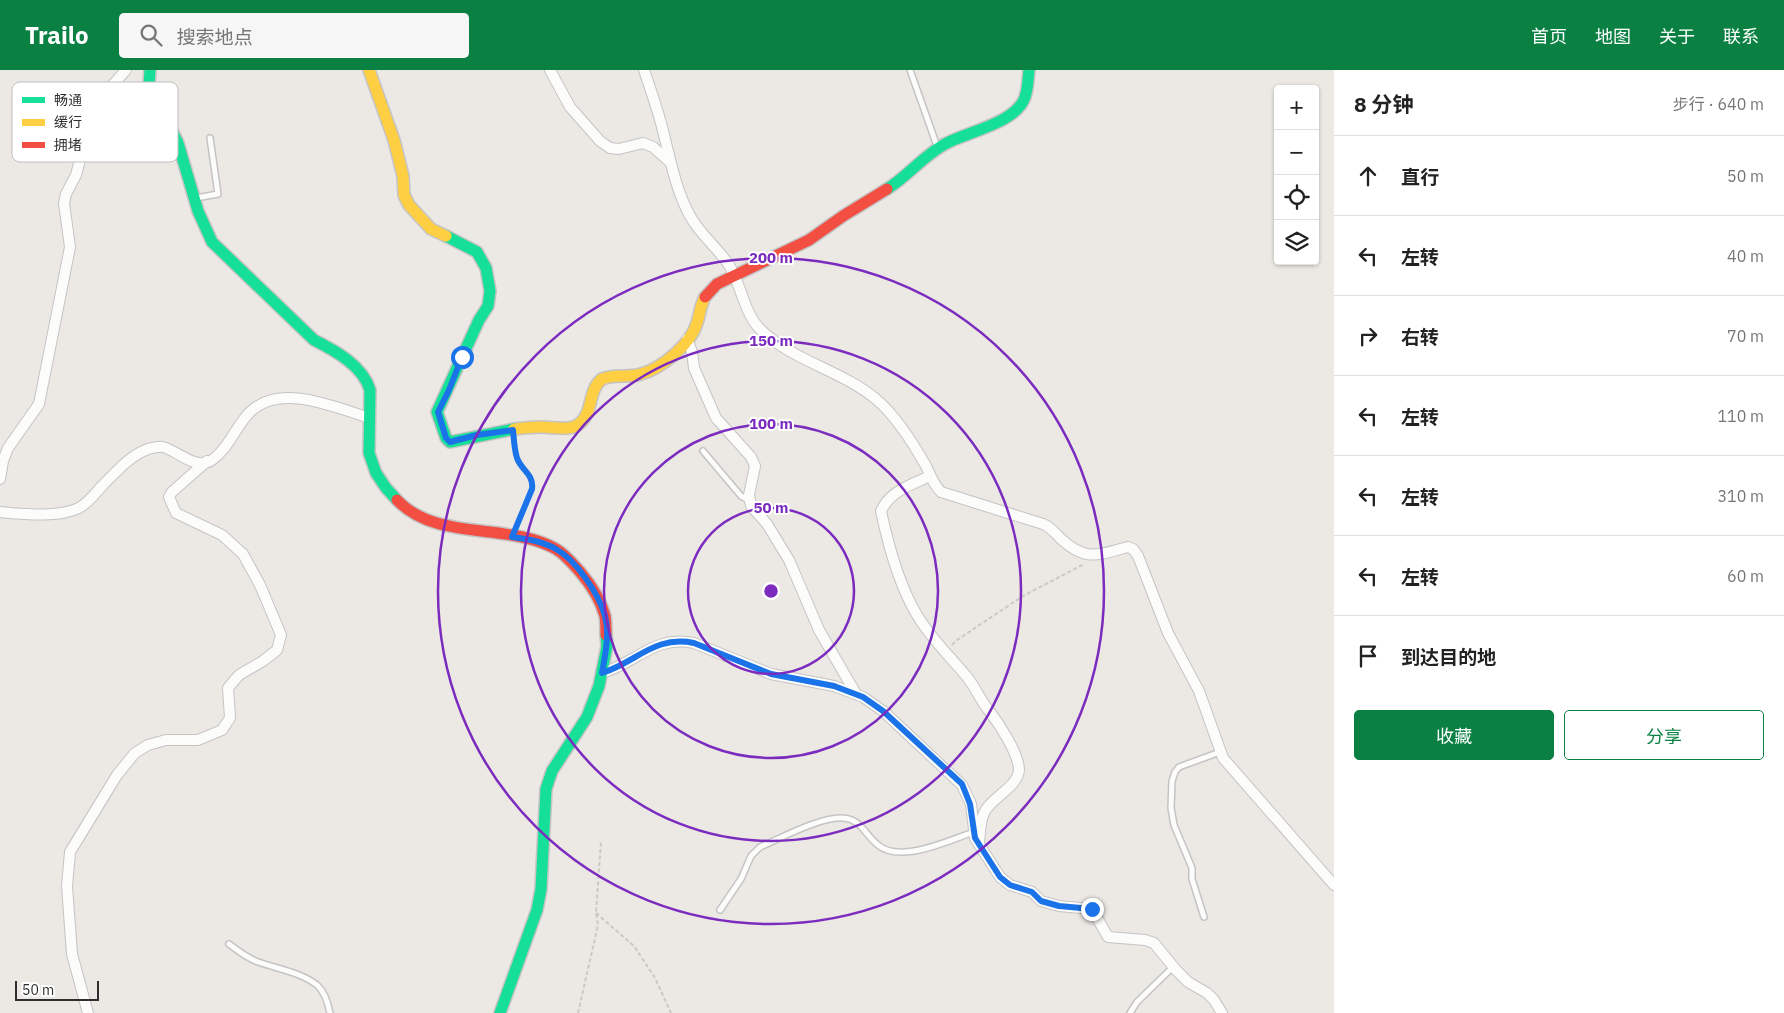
<!DOCTYPE html>
<html lang="zh">
<meta charset="utf-8">
<style>
body{margin:0;font-family:"IBM Plex Sans","Noto Sans SC",sans-serif;background:#f6f6f6;color:#222}
.controls{position:absolute;right:15px;top:15px;display:grid;overflow:hidden;border-radius:5px;box-shadow:0 1px 4px #0004}
.controls button{width:45px;height:45px;display:grid;place-items:center;padding:0;border:0;border-bottom:1px solid #e0e0e0;background:#fff;color:#222;font:25px sans-serif}
.scale{position:absolute;left:15px;bottom:12px;width:84px;box-sizing:border-box;padding-left:5px;border:2px solid #2e2e2e;border-top:0;font-size:14px;line-height:18px;white-space:nowrap;color:#2e2e2e;-webkit-text-stroke:4px #fff;paint-order:stroke}
.stop{position:absolute;width:15px;height:15px;margin:-11px;border:4px solid #1a73e8;border-radius:50%;background:#fff}
.stop.end{background:#1a73e8;border-color:#fff;box-shadow:0 1px 5px #0008}
.list{margin:0;padding:0;list-style:none}
h2{display:flex;justify-content:space-between;align-items:center;height:65px;margin:0;padding:0 20px;font-size:21px}
h2 small{font-size:16px;font-weight:400;color:#767676}
.list li{display:grid;grid-template-columns:32px 1fr auto;gap:15px;align-items:center;box-sizing:border-box;height:80px;padding:0 20px;border-top:1px solid #e0e0e0}
.list b{display:block;font-size:19px;white-space:nowrap}
.list em{font-size:16px;font-style:normal;color:#767676}
.actions{display:flex;gap:10px;padding:15px 20px}
.actions a{flex:1;padding:11px 0;border:1px solid #0b8043;border-radius:5px;text-align:center;font-size:18px;color:#0b8043}
.actions .main{background:#0b8043;color:#fff}
.icon{flex:none;width:28px;height:28px;fill:none;stroke:currentColor;stroke-width:2;stroke-linecap:round;stroke-linejoin:round}
.map{position:relative;flex:none;width:1334px;height:943px;overflow:hidden}
header{display:flex;align-items:center;gap:30px;box-sizing:border-box;height:70px;padding:0 25px;background:#0b8043;color:#fff}
header strong{font-size:24px}
nav{display:flex;gap:28px;margin-inline-start:auto;font-size:18px}
.search{width:350px;height:45px;background:#f6f6f6;display:flex;align-items:center;gap:12px;box-sizing:border-box;padding:0 18px;border-radius:5px;color:#767676;font-size:19px}
main{display:flex}
aside{flex:1;background:#fff}
.map>svg:first-child{display:block}
</style>
<header>
<strong>Trailo</strong>
<div class="search"><svg class="icon" aria-label="search" viewBox="0 0 24 24"><circle cx="10" cy="10" r="6"/><path d="M15 15l6 6"/></svg>搜索地点</div>
<nav><a>首页</a><a>地图</a><a>关于</a><a>联系</a></nav>
</header>
<main>
<div class="map">
<svg width="1334" height="943" viewBox="0 0 1334 943">
<rect width="100%" height="100%" fill="#ece8e4"/>
<g fill="none" stroke-linecap="round" stroke-linejoin="round">
<defs>
<g id="lane">
<path d="M910,0L937,76"/>
<path d="M196,128L218,124L210,68"/>
<path d="M703,381L741,426L750,431"/>
<path d="M720,840L741,809L751,786L760,777C781,768 822,746 843,748C861,749 865,765 878,775C901,794 949,770 974,762"/>
<path d="M1204,847L1192,809V798L1174,755L1171,738L1172,711L1175,702L1179,697L1220,682"/>
<path d="M229,874C238,881 247,888 258,892C278,899 300,902 317,915C325,922 328,933 330,943"/>
<path d="M1130,943L1137,932L1173,897"/>
</g>
<g id="street">
<path d="M550,0L570,37L600,71L610,78L619,79L643,73L653,77L670,92"/>
<path d="M644,0C651,21 659,43 664,65C671,92 676,120 689,144C699,164 717,177 729,195C741,214 744,243 760,259C792,291 842,300 877,330C897,347 913,373 926,396C931,406 933,414 941,422L1043,454C1051,457 1055,463 1061,469C1087,493 1100,484 1128,477L1133,479L1138,486L1168,563L1199,621L1223,688L1334,815"/>
<path d="M687,269L692,282L694,298L716,348L751,387L755,396L749,425L751,436L767,454L789,490L819,560L856,624"/>
<path d="M930,406C911,415 890,421 881,441C888,474 900,517 917,545C931,569 950,586 967,607C976,618 981,632 990,642C1000,655 1018,683 1019,699C1019,717 990,728 984,743C980,751 980,764 979,773"/>
<path d="M0,409L3,391L8,378L39,334L70,177L64,133L66,124L76,105L86,67L101,28L126,0"/>
<path d="M0,442C23,444 58,448 79,438C88,433 95,424 101,417C115,403 129,386 148,379C152,378 159,376 163,377C178,381 196,401 212,390C229,378 236,356 250,342C281,312 336,338 370,348"/>
<path d="M602,603C638,592 654,565 694,573L771,604L834,616L863,627L883,641L962,715L971,734L975,768L1000,807L1010,815L1032,822L1041,831L1059,836L1092,839L1108,867L1145,870L1154,873L1176,900L1188,912L1207,923L1214,930L1222,943"/>
<path d="M88,943L72,884L67,816L70,782L117,705L135,683L148,675L166,670H198L222,660L230,648L228,618L239,605L263,591L277,580L281,565L260,515L243,484L222,465L176,443L169,427L172,422L207,391"/>
</g>
<g id="fast">
<path d="M150,0L149,15L178,73L198,141L212,172L314,270C336,281 363,296 370,320L369,383L376,403L386,418L397,430"/>
<path d="M887,119C908,106 923,86 945,74C966,62 1017,53 1025,27C1028,18 1028,9 1029,0"/>
<path d="M446,166L477,182L486,198L490,221L488,236L479,250L437,342L446,368L450,372L514,359"/>
<path d="M500,943L537,840L541,819L546,719L552,701L587,647L599,616L607,576L606,565"/>
</g>
<g id="slow">
<path d="M369,0L394,70L403,106L404,125L409,135L431,159L446,166"/>
<path d="M514,359C523,358 532,357 541,357C561,357 579,365 588,341C592,329 592,317 602,309C614,304 628,308 641,304C661,299 691,274 697,253C700,244 700,236 705,227"/>
</g>
<g id="jam">
<path d="M705,227L717,214L809,170L843,146L887,119"/>
<path d="M397,430C437,472 508,452 556,479C566,485 573,494 581,503C591,515 601,531 605,546C606,552 606,559 606,565"/>
</g>
</defs>
<use href="#lane" stroke="#c5c4c5" stroke-width="8"/>
<use href="#street" stroke="#c5c4c5" stroke-width="12"/>
<use href="#fast" stroke="#c5c4c5" stroke-width="14"/>
<use href="#slow" stroke="#c5c4c5" stroke-width="14"/>
<use href="#jam" stroke="#c5c4c5" stroke-width="14"/>
<g stroke="#c9c9c8" stroke-width="2" stroke-dasharray="4 2.5" stroke-linecap="butt">
<path d="M514,371L517,390L531,406L533,412L532,419L517,455"/>
<path d="M952,575L957,570L1023,526L1084,494"/>
<path d="M596,843L634,876L655,908L671,943"/>
<path d="M578,943L598,855L596,843L601,771"/>
</g>
<use href="#lane" stroke="#fcfcfb" stroke-width="5"/>
<use href="#street" stroke="#fcfcfb" stroke-width="10"/>
<use href="#fast" stroke="#16e098" stroke-width="11"/>
<use href="#slow" stroke="#ffcf43" stroke-width="11"/>
<use href="#jam" stroke="#f24e42" stroke-width="11"/>
</g>
<g fill="none" stroke-linecap="round" stroke-linejoin="round">
<path stroke="#1a73e8" stroke-width="6" d="M462,287L449,320L438,342L446,368L450,372L477,365L513,360C514,369 514,378 517,388C521,400 534,404 532,419L512,467C527,469 542,471 556,479C576,490 599,524 605,546C610,565 605,585 602,603C637,592 654,565 694,573L771,604L834,616L863,627L883,641L962,714L970,734L975,768L1000,807L1010,815L1032,822L1041,831L1059,836L1092,839"/>
</g>
<g fill="none" stroke="#7b2cbf" stroke-width="2.5">
<circle cx="771" cy="521" r="83"/>
<circle cx="771" cy="521" r="167"/>
<circle cx="771" cy="521" r="250"/>
<circle cx="771" cy="521" r="333"/>
</g>
<rect x="12" y="12" width="166" height="80" rx="8" fill="#fff" stroke="#c0c0c0" stroke-width="1"/>
<rect x="22" y="27" width="23" height="6" fill="#16e098"/>
<rect x="22" y="49" width="23" height="7" fill="#ffcf43"/>
<rect x="22" y="72" width="23" height="6" fill="#f24e42"/>
<g font-size="14" fill="#2e2e2e">
<text x="54" y="35">畅通</text>
<text x="54" y="57">缓行</text>
<text x="54" y="80">拥堵</text>
</g>
<circle cx="771" cy="521" r="8" fill="#7b2cbf" stroke="#fff" stroke-width="2.5"/>
<g font-size="15" text-anchor="middle" font-weight="bold" fill="#7b2cbf" stroke="#fff" stroke-width="4" stroke-linejoin="round" paint-order="stroke">
<text x="771" y="193">200 m</text>
<text x="771" y="276">150 m</text>
<text x="771" y="359">100 m</text>
<text x="771" y="443">50 m</text>
</g>
</svg>
<div class="controls">
<button>+</button>
<button>−</button>
<button><svg class="icon" aria-label="locate" viewBox="0 0 24 24"><circle cx="12" cy="12" r="6"/><path d="M12 2v4M12 18v4M2 12h4M18 12h4"/></svg></button>
<button><svg class="icon" aria-label="layers" viewBox="0 0 24 24"><path d="M12 4l9 5-9 5-9-5zM3 14l9 5 9-5"/></svg></button>
</div>
<div class="scale">50 m</div>
<div class="stop" style="left:462px;top:287px"></div>
<div class="stop end" style="left:1092px;top:839px"></div>
</div>
<aside>
<h2>8 分钟<small>步行 · 640 m</small></h2>
<ul class="list">
<li><svg class="icon" aria-label="ahead" viewBox="0 0 24 24"><path d="M12 20V5M6 11l6-6 6 6"/></svg><div><b>直行</b></div><em>50 m</em></li>
<li><svg class="icon" aria-label="left" viewBox="0 0 24 24"><path d="M17 20v-9H6M10 6l-5 5 5 5"/></svg><div><b>左转</b></div><em>40 m</em></li>
<li><svg class="icon" aria-label="right" viewBox="0 0 24 24"><path d="M7 20v-9h11M14 6l5 5-5 5"/></svg><div><b>右转</b></div><em>70 m</em></li>
<li><svg class="icon" aria-label="left" viewBox="0 0 24 24"><path d="M17 20v-9H6M10 6l-5 5 5 5"/></svg><div><b>左转</b></div><em>110 m</em></li>
<li><svg class="icon" aria-label="left" viewBox="0 0 24 24"><path d="M17 20v-9H6M10 6l-5 5 5 5"/></svg><div><b>左转</b></div><em>310 m</em></li>
<li><svg class="icon" aria-label="left" viewBox="0 0 24 24"><path d="M17 20v-9H6M10 6l-5 5 5 5"/></svg><div><b>左转</b></div><em>60 m</em></li>
<li><svg class="icon" aria-label="arrive" viewBox="0 0 24 24"><path d="M6 21V4h12l-3 4 3 4H6"/></svg><div><b>到达目的地</b></div></li>
</ul>
<div class="actions"><a class="main">收藏</a><a>分享</a></div>
</aside>
</main>
